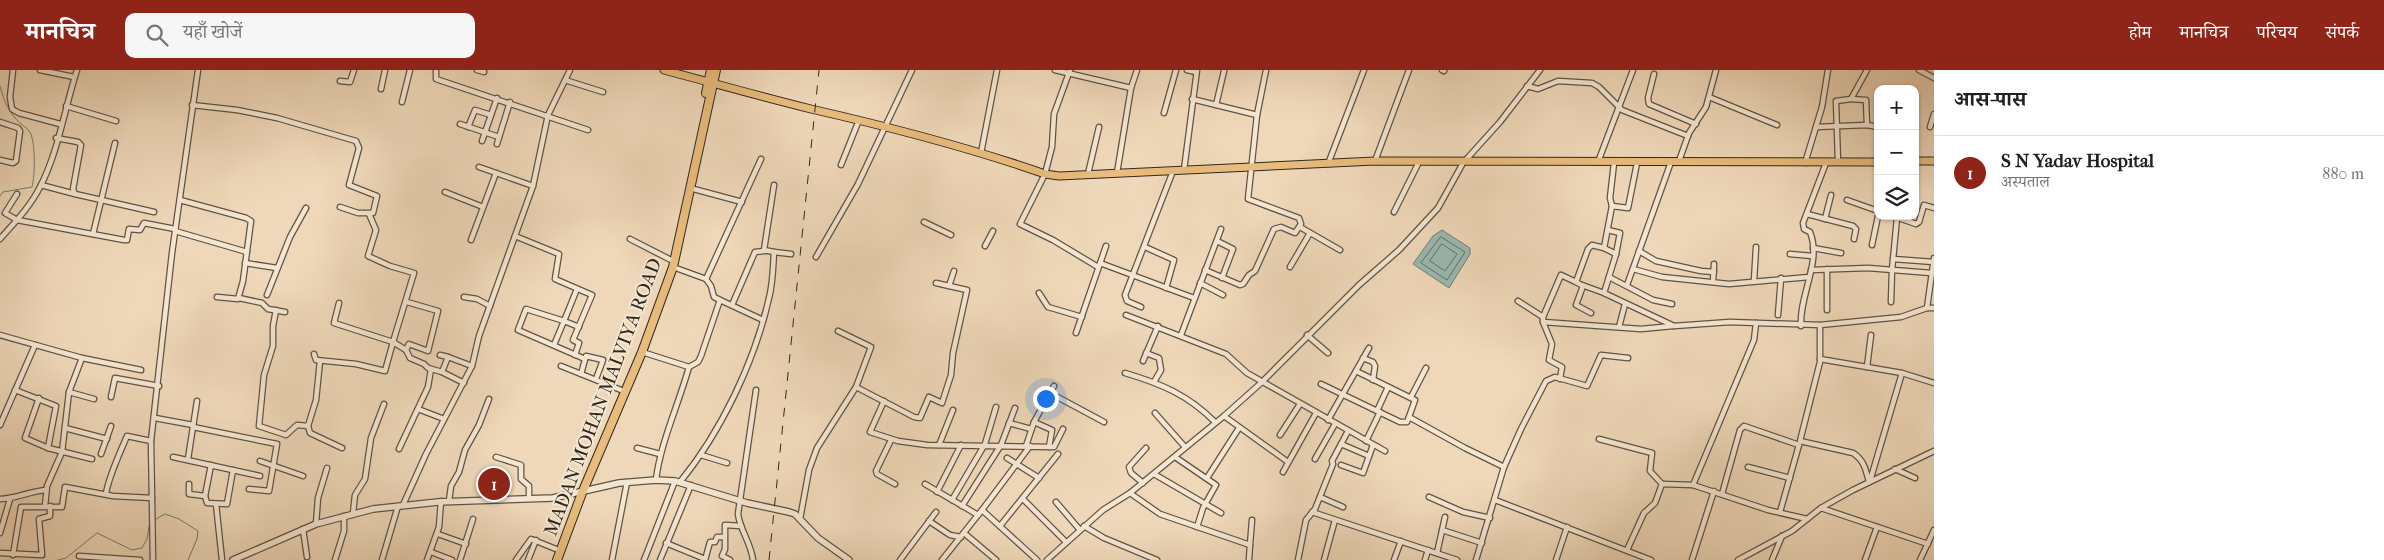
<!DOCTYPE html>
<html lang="hi">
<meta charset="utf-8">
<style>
body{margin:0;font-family:"IM FELL French Canon","Noto Serif Devanagari",serif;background:#f6f6f6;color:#202124}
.controls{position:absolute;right:15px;top:15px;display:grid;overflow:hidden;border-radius:10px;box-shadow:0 1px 4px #0004}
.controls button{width:45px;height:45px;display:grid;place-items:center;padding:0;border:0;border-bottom:1px solid #e0e0e0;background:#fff;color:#202124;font:25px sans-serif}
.you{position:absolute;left:1045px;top:328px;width:18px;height:18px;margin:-12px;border:4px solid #fff;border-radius:50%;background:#1a73e8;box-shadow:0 0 0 8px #1a73e833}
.badge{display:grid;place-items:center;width:32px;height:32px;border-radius:50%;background:#8f2418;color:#fff;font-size:16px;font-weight:700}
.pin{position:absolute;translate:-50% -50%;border:2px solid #fff;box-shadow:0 1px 5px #0006}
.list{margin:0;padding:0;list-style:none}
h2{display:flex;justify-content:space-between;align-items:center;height:65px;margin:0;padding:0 20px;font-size:21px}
h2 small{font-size:16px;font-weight:400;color:#757577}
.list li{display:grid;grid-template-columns:32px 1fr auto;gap:15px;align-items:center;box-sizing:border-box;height:75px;padding:0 20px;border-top:1px solid #e0e0e0}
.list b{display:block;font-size:19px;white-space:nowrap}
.list p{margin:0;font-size:16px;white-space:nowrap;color:#757577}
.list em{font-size:16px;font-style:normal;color:#757577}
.icon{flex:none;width:28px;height:28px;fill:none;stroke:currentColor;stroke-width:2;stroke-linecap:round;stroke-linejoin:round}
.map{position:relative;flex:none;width:1934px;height:490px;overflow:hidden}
header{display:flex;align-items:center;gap:30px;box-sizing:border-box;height:70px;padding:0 25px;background:#8f2418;color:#fff}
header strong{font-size:24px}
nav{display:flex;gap:28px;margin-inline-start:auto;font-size:18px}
.search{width:350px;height:45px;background:#f6f6f6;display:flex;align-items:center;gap:12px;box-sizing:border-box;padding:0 18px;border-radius:10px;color:#757577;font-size:19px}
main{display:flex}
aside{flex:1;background:#fff}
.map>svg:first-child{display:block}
</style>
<header>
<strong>मानचित्र</strong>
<div class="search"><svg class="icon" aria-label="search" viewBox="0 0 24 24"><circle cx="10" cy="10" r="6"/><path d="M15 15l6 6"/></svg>यहाँ खोजें</div>
<nav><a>होम</a><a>मानचित्र</a><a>परिचय</a><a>संपर्क</a></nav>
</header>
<main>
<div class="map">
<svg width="1934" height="490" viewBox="0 0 1934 490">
<rect width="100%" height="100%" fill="#efd8b9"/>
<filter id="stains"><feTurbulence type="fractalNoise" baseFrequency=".004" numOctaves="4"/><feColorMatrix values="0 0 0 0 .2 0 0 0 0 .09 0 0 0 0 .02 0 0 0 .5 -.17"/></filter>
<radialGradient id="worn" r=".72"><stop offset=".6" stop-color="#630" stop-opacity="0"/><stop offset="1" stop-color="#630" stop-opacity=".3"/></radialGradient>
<path fill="#9ab9b1" stroke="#6f7f76" d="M1442,160L1470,178V184L1449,218L1413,194L1433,166Z"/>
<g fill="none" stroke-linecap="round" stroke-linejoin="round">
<g stroke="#647068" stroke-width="1">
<path d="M1441,167L1465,182L1447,210L1421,193Z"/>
<path d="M1442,174L1457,184L1445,201L1430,191Z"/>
</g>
<g stroke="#6f7f76" stroke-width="1">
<path d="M0,16C4,31 9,43 20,53C23,56 27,58 29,61C36,69 35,107 32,117L3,122L0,126"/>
<path d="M154,450L165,444L179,449L198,461L197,469L188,490"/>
<path d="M58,490L66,488L97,463L132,480L142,478L147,469L150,451"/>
</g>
<defs>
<g id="minor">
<path d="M13,0L10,27L12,39L19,43L60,54"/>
<path d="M40,0L74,7"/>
<path d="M436,0V9L588,60"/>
<path d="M477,0L484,2"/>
<path d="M1055,0L1131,18"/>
<path d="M1070,0L1054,44L1052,77L1045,104L1020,154L1053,170L1098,197"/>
<path d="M1187,0L1196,2"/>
<path d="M1442,0L1444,1"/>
<path d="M1919,0L1934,8"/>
<path d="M1654,4L1648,28L1649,34L1696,54"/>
<path d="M565,10L603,22"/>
<path d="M340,11L350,12L354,0"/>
<path d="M1527,16L1538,19L1558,11L1592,13L1599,17L1622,40L1688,66"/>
<path d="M381,19L385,0"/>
<path d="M1709,27L1777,55"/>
<path d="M1192,29L1257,45"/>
<path d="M1851,29L1866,30L1867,55"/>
<path d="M402,32L410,0"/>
<path d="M192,35L237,40L277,48L356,71L359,78L349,115L377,126L373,143H358L340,137"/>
<path d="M1216,35L1224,1"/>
<path d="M66,36L116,51"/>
<path d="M1164,43L1176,0"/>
<path d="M0,52L18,58L20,61L16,91L13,93L0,90"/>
<path d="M460,54L499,67"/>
<path d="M468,57L475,40L491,45"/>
<path d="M1816,57L1867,55L1878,57"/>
<path d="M1930,57L1934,44"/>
<path d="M56,68L78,72L81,75L73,119L75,124L154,142"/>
<path d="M482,71L497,28"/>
<path d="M497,74L510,32"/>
<path d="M981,83L997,0"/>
<path d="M1375,91L1409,0"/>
<path d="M1679,91L1689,63L1706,37L1716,0"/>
<path d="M1598,92L1633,0"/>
<path d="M1838,92L1836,31L1851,29L1867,0"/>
<path d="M1637,93L1628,138L1612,136L1604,178L1616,184L1604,223L1674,256L1730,252L1820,255L1901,247L1927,238H1934"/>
<path d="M1805,93L1822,37L1828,0"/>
<path d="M1328,94L1364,0"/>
<path d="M841,95L859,50"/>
<path d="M479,97L533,116"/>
<path d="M1184,100L1197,0"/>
<path d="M1117,103L1131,18L1137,0"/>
<path d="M1088,104L1099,57"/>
<path d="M41,115L75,124"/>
<path d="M690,118L742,132"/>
<path d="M445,122L483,137"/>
<path d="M17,124L5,143L17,150L124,170H127L129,159L140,160L144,153L175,159"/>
<path d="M180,130L246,148L251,151L243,211L238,229L217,227"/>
<path d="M1847,130L1878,141"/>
<path d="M1612,136L1610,128L1614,93"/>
<path d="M1394,142L1419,92"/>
<path d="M1807,144L1853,156L1856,159L1854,169"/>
<path d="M1893,146L1916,154L1919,152L1924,135L1934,138"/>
<path d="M1825,149L1831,125"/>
<path d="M924,152L951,165"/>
<path d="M1300,157L1340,180"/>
<path d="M1608,160L1620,163L1616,184"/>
<path d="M175,161L247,182"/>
<path d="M93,164L115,73"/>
<path d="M515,166L559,184L555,209L592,225L573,270L579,273L575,285"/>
<path d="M0,169C14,153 30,137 40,117C58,83 65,37 77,0"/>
<path d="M630,169L671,190"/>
<path d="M471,170L496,103"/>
<path d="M1217,171L1233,179L1222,208"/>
<path d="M1872,175L1878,146"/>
<path d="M985,176L993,161"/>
<path d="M1145,177L1174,190L1166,218"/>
<path d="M1813,178L1841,183"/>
<path d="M1639,181L1656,191L1701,201L1714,202"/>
<path d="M774,182L791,184"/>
<path d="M1790,184L1812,186"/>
<path d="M816,187L858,114L912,0"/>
<path d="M1893,189L1934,192"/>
<path d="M245,193L277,198"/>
<path d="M1100,193L1194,228"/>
<path d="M673,197L706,209L711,216L714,227L720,230"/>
<path d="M1290,197L1310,163"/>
<path d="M1633,199L1662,207L1729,214L1809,207"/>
<path d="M1205,200L1240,215L1243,214L1249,205L1255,201L1274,159L1281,157L1295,163L1301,154L1299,148L1248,129L1257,45L1266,0"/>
<path d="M1811,200L1868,198L1931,203"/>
<path d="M1609,207L1653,230L1672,234"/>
<path d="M706,209L761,89"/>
<path d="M1754,211L1756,177"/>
<path d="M1576,212L1583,216L1576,235L1591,243"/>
<path d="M1713,212L1714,194"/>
<path d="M1200,213L1223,225"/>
<path d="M1582,215L1604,223"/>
<path d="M1627,215L1671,92"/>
<path d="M949,216L954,201"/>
<path d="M577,219L564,251L526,239L518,260L585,289"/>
<path d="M1039,223L1048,237L1082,247"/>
<path d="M267,225L290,167L306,138"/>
<path d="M464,227L477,229L490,236"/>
<path d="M239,228L262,233L268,239L285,242"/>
<path d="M1518,231L1543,247"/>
<path d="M1891,232L1892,200L1897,148"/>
<path d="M339,233L334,253L393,272L414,203L390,196L368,186L376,160L369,144"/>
<path d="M732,235L755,182L765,181"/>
<path d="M1141,237L1127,231L1125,225L1173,101"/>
<path d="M1927,238L1934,188"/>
<path d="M276,240L273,256V276L264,305L259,356L286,365L297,355L308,356L316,330L320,291"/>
<path d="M1827,240V199"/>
<path d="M1126,245L1226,284L1247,303L1385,381"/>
<path d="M1778,245L1781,208"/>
<path d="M1543,252L1641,259L1673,256"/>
<path d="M1820,255V292L1800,371L1853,383C1864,390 1866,400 1869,412"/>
<path d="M1801,256C1799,225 1822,192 1810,162L1804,159L1803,153L1826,93"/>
<path d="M1619,257L1625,234"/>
<path d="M838,261L871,277L856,317"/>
<path d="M1076,263L1106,176"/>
<path d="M0,265L82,288L69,322L62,382L47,416L45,436"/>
<path d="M1181,265L1221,159"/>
<path d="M1307,265L1328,283"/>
<path d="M554,275L564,251L579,257"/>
<path d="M406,280L409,274L428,281L438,241L407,232"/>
<path d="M642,282L689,297C679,333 660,374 656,410"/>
<path d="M1146,283L1159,288L1161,300L1154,312"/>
<path d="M314,284L316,290L356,294L385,301L393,272L406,280L410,288L424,294L428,298L442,302L448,287L472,296"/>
<path d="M440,285L448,287"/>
<path d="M82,288L141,300"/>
<path d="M1363,288L1373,292L1375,296L1373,310"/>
<path d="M1820,289L1902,303L1934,313"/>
<path d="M1143,291L1158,256"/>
<path d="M561,296L621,320"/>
<path d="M689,297L698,292L701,286L720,230L763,250"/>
<path d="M1867,297L1871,265"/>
<path d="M1356,301L1415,330L1409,347"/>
<path d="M442,302L464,313"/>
<path d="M1125,303C1162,314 1188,325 1215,352"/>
<path d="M581,304L586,286L603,290L596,309"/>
<path d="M1560,309L1562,297L1549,290L1552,274L1543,252V247L1561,205L1576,212L1588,179L1592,175L1604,178"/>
<path d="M1321,314L1400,352H1407L1409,347L1465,378L1504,397"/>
<path d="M15,320L56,336L48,378L92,389"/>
<path d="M69,322L94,329"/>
<path d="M1050,323L1104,352"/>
<path d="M111,327L115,308L159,316"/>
<path d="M1411,327L1426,298"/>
<path d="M39,328L25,368L48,378"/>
<path d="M884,331L870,362L898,371L927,375L1054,377L1063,359"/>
<path d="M418,339L444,349"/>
<path d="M1377,341L1388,317"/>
<path d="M1155,343L1185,377"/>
<path d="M1224,346L1288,392"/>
<path d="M155,348L193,355"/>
<path d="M1328,350L1369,278"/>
<path d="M1034,352L1054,316"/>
<path d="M1009,353L1031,359"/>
<path d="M0,355L35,275"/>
<path d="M308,356L310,363L342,378"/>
<path d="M193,357L277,374L269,421L249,419"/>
<path d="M65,358L107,369"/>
<path d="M1280,365L1300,334"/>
<path d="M1599,369L1652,383L1650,401L1662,414"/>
<path d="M891,370L876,401L877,404L895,414"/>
<path d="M1366,371L1380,342"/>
<path d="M1341,374L1369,386"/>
<path d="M939,375L953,340"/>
<path d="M1026,376L1034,352L1052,360L1049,377"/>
<path d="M637,378L660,384"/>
<path d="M399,379L428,317L431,299"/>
<path d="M101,384L111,356"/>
<path d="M701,385L727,393"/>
<path d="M173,387L260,406"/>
<path d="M496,387L521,395V409L529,416V428"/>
<path d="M1175,387L1216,415L1203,438L1197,457"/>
<path d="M1007,388L1039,408"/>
<path d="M188,389L197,331"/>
<path d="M1315,389L1335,354"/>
<path d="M260,391L303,406"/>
<path d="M211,395L205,426L207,433L227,434L233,400"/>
<path d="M1341,395L1363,403L1373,375"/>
<path d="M1748,397L1790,408"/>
<path d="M1895,399L1915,408"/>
<path d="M1283,402L1316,343"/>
<path d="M1154,404L1221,443"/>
<path d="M1207,408L1239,358"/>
<path d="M1870,411L1902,303"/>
<path d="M680,412C721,362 755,291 769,228C773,213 773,197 774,182L764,180L774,115"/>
<path d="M1143,413L1131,403L1129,397L1146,378"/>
<path d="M189,414V424L205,426"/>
<path d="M925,414L978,445"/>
<path d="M1693,415L1768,440L1807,449"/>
<path d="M937,422L961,375"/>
<path d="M1130,423L1160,444L1250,475L1249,490"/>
<path d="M106,424C108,408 120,383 127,366L151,371"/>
<path d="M1722,424L1740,360L1744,356L1799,375"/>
<path d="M1320,427L1343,437"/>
<path d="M1429,427L1463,442L1490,448"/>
<path d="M0,429C16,429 30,421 46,420"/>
<path d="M1023,429L1066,472"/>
<path d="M952,430L985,374L996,337"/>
<path d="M1495,430L1651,490"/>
<path d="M449,431L451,416L459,402L465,380L479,355L489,329"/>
<path d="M1056,432L1080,460"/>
<path d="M216,434L222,490"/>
<path d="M403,435L426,384L472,296L479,266L533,116L548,45L570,0"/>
<path d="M962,436L1001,375L1015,338"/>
<path d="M1821,438L1928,474"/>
<path d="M982,440L1030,376"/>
<path d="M1312,442L1457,490"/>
<path d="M1780,442L1799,375"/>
<path d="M353,443L355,425L365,409L371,368L384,334"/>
<path d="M800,449L809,400L817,378L856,317L914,347L920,348L929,327L942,333L951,305L953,283L967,220L936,213"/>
<path d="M929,451L950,465L961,467"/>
<path d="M316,454L318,428L327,398"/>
<path d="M1000,456L1058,384"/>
<path d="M1084,456L1104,468L1157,490"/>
<path d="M303,459L307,487"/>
<path d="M1442,460L1482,473"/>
<path d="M0,463L10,429"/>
<path d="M964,463L996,490"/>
<path d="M438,464L466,474"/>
<path d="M666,473L705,489"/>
<path d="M1250,475L1252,450"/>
<path d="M1627,480L1644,443L1655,433L1662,414L1693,415L1754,270L1756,253"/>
<path d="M431,482L452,490"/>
<path d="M0,483L42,485L39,449L50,446V436"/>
<path d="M1437,483L1445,447"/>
<path d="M13,485L21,437H62L65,417L113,426L152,428"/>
<path d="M79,486L140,490"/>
<path d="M153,490L151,371L172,183L198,0"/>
<path d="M335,490L344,461V446"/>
<path d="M382,490L398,436"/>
<path d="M427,490L439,457L441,431"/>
<path d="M460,490L473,449"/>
<path d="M516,490L531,469L556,479"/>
<path d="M528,490L536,470"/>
<path d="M612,490L627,412"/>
<path d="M644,490L675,411"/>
<path d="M660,490L691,415"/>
<path d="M705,490L710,472H715L717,467H723"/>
<path d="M730,490L722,486L725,479V455L741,456"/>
<path d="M753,490C751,473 740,460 738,444L756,320"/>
<path d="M900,490L936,442"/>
<path d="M942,490L982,440L1037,490"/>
<path d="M1047,490L1103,440L1130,423L1224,346L1262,312L1359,215L1399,180L1438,138L1463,93L1500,52L1540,0"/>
<path d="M1298,490L1306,450L1315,439L1333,394L1332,391L1348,361"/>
<path d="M1324,490L1335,450"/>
<path d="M1394,490L1401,471"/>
<path d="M1425,490L1428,480"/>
<path d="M1476,490L1504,397L1521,359L1546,311L1555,307L1587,316L1601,285L1628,288"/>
<path d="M1556,490L1567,457"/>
<path d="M1692,490L1714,421"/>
<path d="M1738,490L1792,461L1821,438L1853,420L1934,381"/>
<path d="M1772,490L1782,466"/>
<path d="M1865,490L1877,457"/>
<path d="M1920,490L1934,460"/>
</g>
<path id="tertiary" d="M233,490L316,454L373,439L438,432L553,428L619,413L656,410L675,411L747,433L789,442L795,444L818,468L849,490"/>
<g id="primary">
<path d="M664,0C713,13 762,27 811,39C890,57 968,77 1045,104L1059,106L1375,91L1878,92"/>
<path d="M1915,91H1934"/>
</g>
<g id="trunk">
<path d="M706,23L711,0"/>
<path d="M557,490L582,423L642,282L673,197L716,0"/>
</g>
</defs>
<use href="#minor" stroke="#5f5445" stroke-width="7"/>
<use href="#tertiary" stroke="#5f5445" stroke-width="8"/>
<use href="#primary" stroke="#2f281e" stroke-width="9"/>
<use href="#trunk" stroke="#2f281e" stroke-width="10"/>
<use href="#minor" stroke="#f5e6d2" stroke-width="4.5"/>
<use href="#tertiary" stroke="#f5e6d2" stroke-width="5.5"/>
<use href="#primary" stroke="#e8bc7c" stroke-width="7"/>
<use href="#trunk" stroke="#e8bc7c" stroke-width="8"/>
<path stroke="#2f281e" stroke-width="1" stroke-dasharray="9 9" stroke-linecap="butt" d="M769,490L819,0"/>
</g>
<g text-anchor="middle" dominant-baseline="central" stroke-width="4" stroke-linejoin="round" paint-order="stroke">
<g font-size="19" fill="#2f281e" stroke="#f5e6d2">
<text transform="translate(603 327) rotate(-69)">MADAN MOHAN MALVIYA ROAD</text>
</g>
</g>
<rect width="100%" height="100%" filter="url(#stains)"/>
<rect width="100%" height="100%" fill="url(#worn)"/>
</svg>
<div class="controls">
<button>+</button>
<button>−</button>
<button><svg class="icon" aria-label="layers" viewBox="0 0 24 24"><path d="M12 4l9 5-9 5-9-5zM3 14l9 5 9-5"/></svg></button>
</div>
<div class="you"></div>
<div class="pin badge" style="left:494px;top:414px">1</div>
</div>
<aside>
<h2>आस-पास<small></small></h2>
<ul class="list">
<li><span class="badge">1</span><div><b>S N Yadav Hospital</b><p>अस्पताल</p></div><em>880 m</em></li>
</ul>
</aside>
</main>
